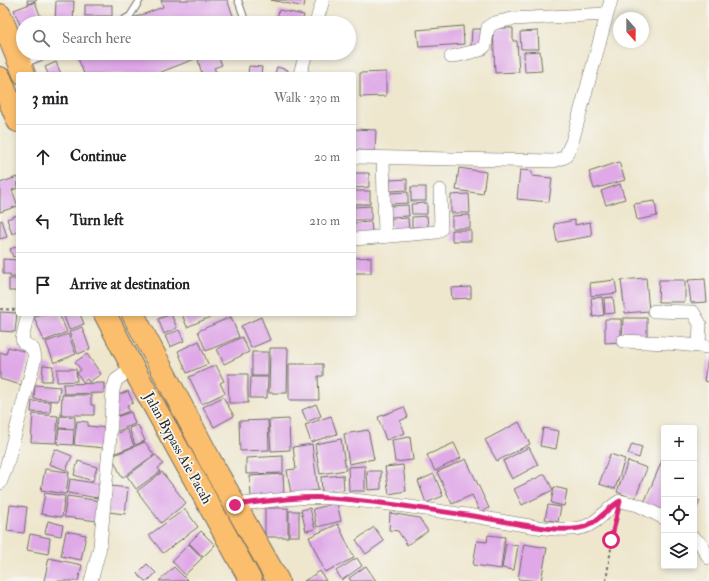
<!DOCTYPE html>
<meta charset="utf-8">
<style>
body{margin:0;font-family:"IM FELL Double Pica",serif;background:#f2f2f2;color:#202124}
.controls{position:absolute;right:12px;bottom:12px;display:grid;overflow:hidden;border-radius:4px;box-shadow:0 2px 6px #0003}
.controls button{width:36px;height:36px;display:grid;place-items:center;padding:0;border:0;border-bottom:1px solid #e0e0e0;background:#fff;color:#202124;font:20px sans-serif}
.compass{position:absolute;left:613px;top:12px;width:36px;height:36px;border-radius:50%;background:#fff;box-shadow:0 2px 6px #0003;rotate:159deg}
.stop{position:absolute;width:12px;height:12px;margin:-9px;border:3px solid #db2777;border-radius:50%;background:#fff}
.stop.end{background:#db2777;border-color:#fff;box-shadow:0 1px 4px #0008}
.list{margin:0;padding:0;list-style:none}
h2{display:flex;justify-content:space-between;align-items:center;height:52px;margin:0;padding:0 16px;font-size:17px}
h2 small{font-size:13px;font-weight:400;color:#757577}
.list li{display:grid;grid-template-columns:26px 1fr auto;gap:12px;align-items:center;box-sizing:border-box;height:64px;padding:0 16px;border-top:1px solid #e0e0e0}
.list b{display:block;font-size:15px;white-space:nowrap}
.list em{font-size:13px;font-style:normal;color:#757577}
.icon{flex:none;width:22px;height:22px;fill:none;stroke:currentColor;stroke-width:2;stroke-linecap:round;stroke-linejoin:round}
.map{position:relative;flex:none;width:709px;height:581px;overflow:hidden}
.search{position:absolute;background:#fff;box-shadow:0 2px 6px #0003;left:16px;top:16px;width:340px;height:44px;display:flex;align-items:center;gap:10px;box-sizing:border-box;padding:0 14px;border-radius:22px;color:#757577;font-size:15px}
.panel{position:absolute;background:#fff;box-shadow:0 2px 6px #0003;left:16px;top:72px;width:340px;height:244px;border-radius:4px}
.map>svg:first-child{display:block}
</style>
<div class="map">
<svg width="709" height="581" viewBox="0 0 709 581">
<rect width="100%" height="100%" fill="#f6f6f2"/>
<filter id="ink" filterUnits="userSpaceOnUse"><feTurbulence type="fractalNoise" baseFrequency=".025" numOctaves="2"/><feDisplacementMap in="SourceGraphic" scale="8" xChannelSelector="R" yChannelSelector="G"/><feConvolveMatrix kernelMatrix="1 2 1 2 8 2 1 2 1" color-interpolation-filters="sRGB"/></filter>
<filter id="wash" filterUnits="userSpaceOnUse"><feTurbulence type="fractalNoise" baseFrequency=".012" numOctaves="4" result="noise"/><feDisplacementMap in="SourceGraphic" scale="16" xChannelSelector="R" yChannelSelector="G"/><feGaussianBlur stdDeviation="0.9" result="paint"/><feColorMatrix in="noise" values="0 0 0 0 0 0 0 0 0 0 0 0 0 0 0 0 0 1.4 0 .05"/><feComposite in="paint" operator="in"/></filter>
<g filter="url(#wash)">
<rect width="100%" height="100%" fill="#eee7ce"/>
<g id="blocks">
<g fill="#dfa9e7">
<path d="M27,0H37L28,4Z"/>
<path d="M161,0H227L236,23H126L125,21L163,7Z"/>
<path d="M271,0H305L304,7Z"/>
<path d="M56,1H74L73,23H55Z"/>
<path d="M35,2L43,23H23V32L14,10Z"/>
<rect x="85" y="5" width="27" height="11"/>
<path d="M279,10L304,15L302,23H276Z"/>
<path d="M463,26L464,44L419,47L417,30Z"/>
<path d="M493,28H513V41H517L519,72L495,73Z"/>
<path d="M472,29H483L482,46H471Z"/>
<path d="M538,31L539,49H521L520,32Z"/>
<path d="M540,51L542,71L525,72L524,52Z"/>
<path d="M76,53H210L156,74H84Z"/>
<path d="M217,54L222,65L214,68L217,74H202L198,60Z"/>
<path d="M56,62L61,74H48L45,67Z"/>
<path d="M249,66L262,67L261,74H248Z"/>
<path d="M277,67L288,70L287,74H275Z"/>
<path d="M386,72V96L360,97V73Z"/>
<path d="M354,129L376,130L375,151L354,150Z"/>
<path d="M619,162L625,180L594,189L589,172Z"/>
<path d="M459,168L486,172L483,194L456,190Z"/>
<path d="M520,170L532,171V176L552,178L549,202L517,199Z"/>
<path d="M354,173H369V187L354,188Z"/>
<path d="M17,177L18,188L12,190L18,206L0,212V183Z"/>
<path d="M407,179V190L390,191V180Z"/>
<path d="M620,184L625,199L606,205L601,191Z"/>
<rect x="411" y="187" width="15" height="14"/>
<rect x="354" y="191" width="16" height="13"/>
<path d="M408,192V203L390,204V193Z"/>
<path d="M469,194L470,213H451V195Z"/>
<path d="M655,201L657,216L637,220L634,204Z"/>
<path d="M427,203V214H412L411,204Z"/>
<path d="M408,205L409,216L390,217V206Z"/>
<path d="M371,206V220H354V207Z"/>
<path d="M17,215L18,232L12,234L7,219Z"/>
<path d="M470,215V228H452V216Z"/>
<path d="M427,216L428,227H412V217Z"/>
<path d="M408,218L409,230L391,231V219Z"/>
<path d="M2,220L7,237L0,239V221Z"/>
<path d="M575,220V225L590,222L592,236L557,242L554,224Z"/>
<path d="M371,222L372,232L354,233V223Z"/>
<rect x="452" y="230" width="19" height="11"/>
<path d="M18,246V255L13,257L10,249Z"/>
<path d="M371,257V273H354V258Z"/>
<path d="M3,259L18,260V277H10V274H3Z"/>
<path d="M646,278L649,311L625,313L621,280Z"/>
<rect x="9" y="279" width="9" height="12"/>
<path d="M705,279L707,302L691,303L688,280Z"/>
<path d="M615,280L617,293L591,296L590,283Z"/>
<path d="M659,280H685V302H658Z"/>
<path d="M471,287V298L452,299L451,288Z"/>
<path d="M602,297L604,315L593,317L591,298Z"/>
<path d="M613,297L615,313L605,314L604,298Z"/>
<path d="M0,312L17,313L15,332L0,331Z"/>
<path d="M41,314H59L67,332L44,341L34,317Z"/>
<path d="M68,314H80L84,324L69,330L64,316Z"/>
<path d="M171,314L177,328L164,334L158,319Z"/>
<path d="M182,314H212L213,316L187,327Z"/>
<path d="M231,317L239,337L206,351L198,331Z"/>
<path d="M261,317L270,340L251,348L241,326Z"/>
<path d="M623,318H647V339H622Z"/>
<path d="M605,319H621V342L605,343Z"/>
<path d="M82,327L90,349L78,354L69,332Z"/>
<path d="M179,330L184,341L170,347L165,336Z"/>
<path d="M68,334L76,354L54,363L46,342Z"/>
<path d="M242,337L249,352L224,364L217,349Z"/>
<path d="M199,341L208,364L187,373L178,351Z"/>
<path d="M8,347L30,353L21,385L0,379V352L6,354Z"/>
<path d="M270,348H288L287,393H269Z"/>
<rect x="252" y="352" width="16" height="24"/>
<path d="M87,354L101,374L89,382L87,379L83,382L77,373L81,370L75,362Z"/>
<path d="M708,357H709V382L704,381Z"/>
<path d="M289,364H323V376H318L319,400H289Z"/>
<path d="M43,365L53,366L52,381H42Z"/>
<path d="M216,365L224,381L220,383L225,393L202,404L189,377Z"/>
<path d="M57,369H76L77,381L57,382Z"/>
<path d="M228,374H248V403H229Z"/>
<path d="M251,377H268L267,398H250Z"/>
<path d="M104,383V393L64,394L63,384Z"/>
<path d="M35,385L60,387L58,401L34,399Z"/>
<path d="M128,391L133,403L127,405L129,411L115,417L114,397Z"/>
<path d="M62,395H91V405H94V415H61Z"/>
<path d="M223,397L234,416L214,427L203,407Z"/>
<path d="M32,401L51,402L50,413L31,412Z"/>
<path d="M316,404L321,416L307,422L302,410Z"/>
<path d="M404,407L408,417L400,421L405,433L386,440L378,417Z"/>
<path d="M131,412L135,424L115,432L116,417Z"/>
<path d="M33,414L58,416L56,443L31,442Z"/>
<path d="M60,416L75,417V429L59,428Z"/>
<path d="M331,416L337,434L311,442L305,425Z"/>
<path d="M289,419L290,450L271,451L269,420Z"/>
<path d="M268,420L269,450L240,451L239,421Z"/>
<path d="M77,421L88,422V426L107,428L104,448L74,445Z"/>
<path d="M519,422L530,444L497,461L485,440Z"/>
<path d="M138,425L145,441L135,445L129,428Z"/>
<path d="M543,428L559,431L556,449L540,446Z"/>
<path d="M59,429L74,430L73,445L57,444Z"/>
<path d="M127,429L134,446L113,454V435Z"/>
<path d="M368,430L374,459L349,464L344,434Z"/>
<path d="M410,437L413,460L395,462L392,440Z"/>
<path d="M341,439L346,470L320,474L315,444Z"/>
<path d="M145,442L154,455L122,478L112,456Z"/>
<path d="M454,443L461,458L435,471L427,455Z"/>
<path d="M312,444L318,490L291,494L287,470L296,469L293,447Z"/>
<path d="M632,444L642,447L639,458L628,454Z"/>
<path d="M529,447L538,465L512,479L503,461Z"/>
<path d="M55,449L72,456L66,470L49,464Z"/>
<path d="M610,454L625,459L615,489L599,484Z"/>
<path d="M156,455L163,464L158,468L160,472L136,489L127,476Z"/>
<path d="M283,456V473L246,474V458Z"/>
<path d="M664,456V511L644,503Z"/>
<path d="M466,459L489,508L480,512L472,495L452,504L437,472Z"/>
<path d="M78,461L97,467L93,481L74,475Z"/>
<path d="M628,461L647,468L635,499L617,492Z"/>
<path d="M403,465L406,491L389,494L385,467Z"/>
<path d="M365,466V491H349L348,467Z"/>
<path d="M45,469L69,472L66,494L41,490Z"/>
<path d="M367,471H381V489L368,490Z"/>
<path d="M162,472L186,503L161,523L137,491Z"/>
<path d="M283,474L284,496L251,498L250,476Z"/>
<path d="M434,474L443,496L426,503L418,481Z"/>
<path d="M545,474L553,490L522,505L514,489Z"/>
<path d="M343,475L344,490L322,492L321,477Z"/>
<path d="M70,479L100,484L98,498L68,493Z"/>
<path d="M111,486L128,488L125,514L108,512Z"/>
<path d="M554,487L567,490L564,506L551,503Z"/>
<path d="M45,493L65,496L62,517L41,514Z"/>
<path d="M67,496L101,501L98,521L64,517Z"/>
<path d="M694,498L700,501L694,515Z"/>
<path d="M337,503L341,521L317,527L313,509Z"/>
<path d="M10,505L27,507L24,533L7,531Z"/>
<path d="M548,505L561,507L558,522L545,519Z"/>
<rect x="265" y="508" width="23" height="29"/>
<path d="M310,508L315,529L306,531L301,510Z"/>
<path d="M185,509L198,527L163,553L149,535Z"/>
<rect x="289" y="511" width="10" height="25"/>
<path d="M390,513L419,518L428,531L407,545L398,531L389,530Z"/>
<path d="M48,521L63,525L61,536L45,533Z"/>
<path d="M338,524L354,558L325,572L309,537Z"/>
<path d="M374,527L384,541L366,554L356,540Z"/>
<path d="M66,531L86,535L81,560L61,556Z"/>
<path d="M201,531L215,545L203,557L189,543Z"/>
<path d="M30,534L50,538L48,554L27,550Z"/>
<path d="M488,535L505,537L501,569L473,565L477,541L487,542Z"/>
<path d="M189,544L202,558L185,575L172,561Z"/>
<path d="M506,544L518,546L514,570L502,568Z"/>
<path d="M524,544L547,548L541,581L518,579Z"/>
<path d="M49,558L82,565L78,581H44Z"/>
<path d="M357,558L362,566L342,580L336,571Z"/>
<path d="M147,564L156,573L148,581H145L137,574Z"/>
<path d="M366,566L376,581H351L349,578Z"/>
<path d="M174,567L188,581H159Z"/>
<path d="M320,571L326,581H304Z"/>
</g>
</g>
</g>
<g filter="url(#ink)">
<use href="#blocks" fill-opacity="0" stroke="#6f6d64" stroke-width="1"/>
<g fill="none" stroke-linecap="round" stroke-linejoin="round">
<defs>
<g id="lane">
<path d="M238,0L246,23"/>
<path d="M118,23L130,16L140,0"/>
<path d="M24,64L50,53"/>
</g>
<g id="street">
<path d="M316,23L323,0"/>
<path d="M451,57L480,50L485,46L488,27L494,23L512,19L606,14"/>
<path d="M300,74L306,53"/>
<path d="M354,157L554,161L565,157L572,142L611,0"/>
<path d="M383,158L385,236"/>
<path d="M354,239L437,232L441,229L440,190"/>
<path d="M654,311L693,312L700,324L699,346"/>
<path d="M623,341L667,343L709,347"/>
<path d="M0,483L6,468L35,358L33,349L24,343L22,339L28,314"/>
<path d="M235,505C266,501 300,496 331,498C377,501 422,509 467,515C495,519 560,535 584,527C598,523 607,508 620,501L638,505L664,518"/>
<path d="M694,538L701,544L709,558"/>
<path d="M91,581L100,547L109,449L113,390L116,380L133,368"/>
</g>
<g id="highway">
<path d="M0,15L24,74"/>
<path d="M0,78L18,121"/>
<path d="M105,314L133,368L251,581"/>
<path d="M133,314L212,464L278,581"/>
</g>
</defs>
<use href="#lane" stroke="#6f6d64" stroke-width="8"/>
<use href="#street" stroke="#6f6d64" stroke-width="14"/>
<use href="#highway" stroke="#6f6d64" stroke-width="24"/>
<g stroke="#6f6d64" stroke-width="2" stroke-dasharray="3 3" stroke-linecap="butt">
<path d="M0,309L17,310"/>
<path d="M606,581L615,522"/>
</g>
<use href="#lane" stroke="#fff" stroke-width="6"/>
<use href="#street" stroke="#fff" stroke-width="13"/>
<use href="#highway" stroke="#fabe6d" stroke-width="22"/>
</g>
</g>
<g fill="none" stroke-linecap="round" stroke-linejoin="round" filter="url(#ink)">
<path stroke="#db2777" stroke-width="5" d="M235,505C266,501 300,496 331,498C377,501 422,509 467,515C495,519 560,535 584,527C598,523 607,508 620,501L611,540"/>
</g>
<g text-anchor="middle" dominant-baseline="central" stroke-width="3.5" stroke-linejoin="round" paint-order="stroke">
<g font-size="14" fill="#2b2b2b" stroke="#f6f6f2">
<text transform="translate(178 448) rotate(61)">Jalan Bypass Aie Pacah</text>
</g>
</g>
</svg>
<div class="controls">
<button>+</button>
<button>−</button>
<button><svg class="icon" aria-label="locate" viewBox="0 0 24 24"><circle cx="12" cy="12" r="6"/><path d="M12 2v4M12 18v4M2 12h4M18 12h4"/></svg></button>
<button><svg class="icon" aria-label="layers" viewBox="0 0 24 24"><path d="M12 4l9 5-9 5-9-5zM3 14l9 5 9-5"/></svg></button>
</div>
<svg class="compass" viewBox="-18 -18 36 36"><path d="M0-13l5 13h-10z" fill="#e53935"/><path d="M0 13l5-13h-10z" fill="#757577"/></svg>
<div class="stop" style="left:611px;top:540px"></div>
<div class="stop end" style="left:235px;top:505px"></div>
<div class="search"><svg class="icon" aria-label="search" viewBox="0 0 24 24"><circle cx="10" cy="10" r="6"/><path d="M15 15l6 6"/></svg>Search here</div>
<section class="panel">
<h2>3 min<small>Walk · 230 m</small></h2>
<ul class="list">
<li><svg class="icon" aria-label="ahead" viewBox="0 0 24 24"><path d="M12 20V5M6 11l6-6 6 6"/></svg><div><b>Continue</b></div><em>20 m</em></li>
<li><svg class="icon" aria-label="left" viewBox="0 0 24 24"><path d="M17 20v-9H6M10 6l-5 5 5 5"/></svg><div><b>Turn left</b></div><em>210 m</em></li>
<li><svg class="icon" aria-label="arrive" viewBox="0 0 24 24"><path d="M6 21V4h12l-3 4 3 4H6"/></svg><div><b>Arrive at destination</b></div></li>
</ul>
</section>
</div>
